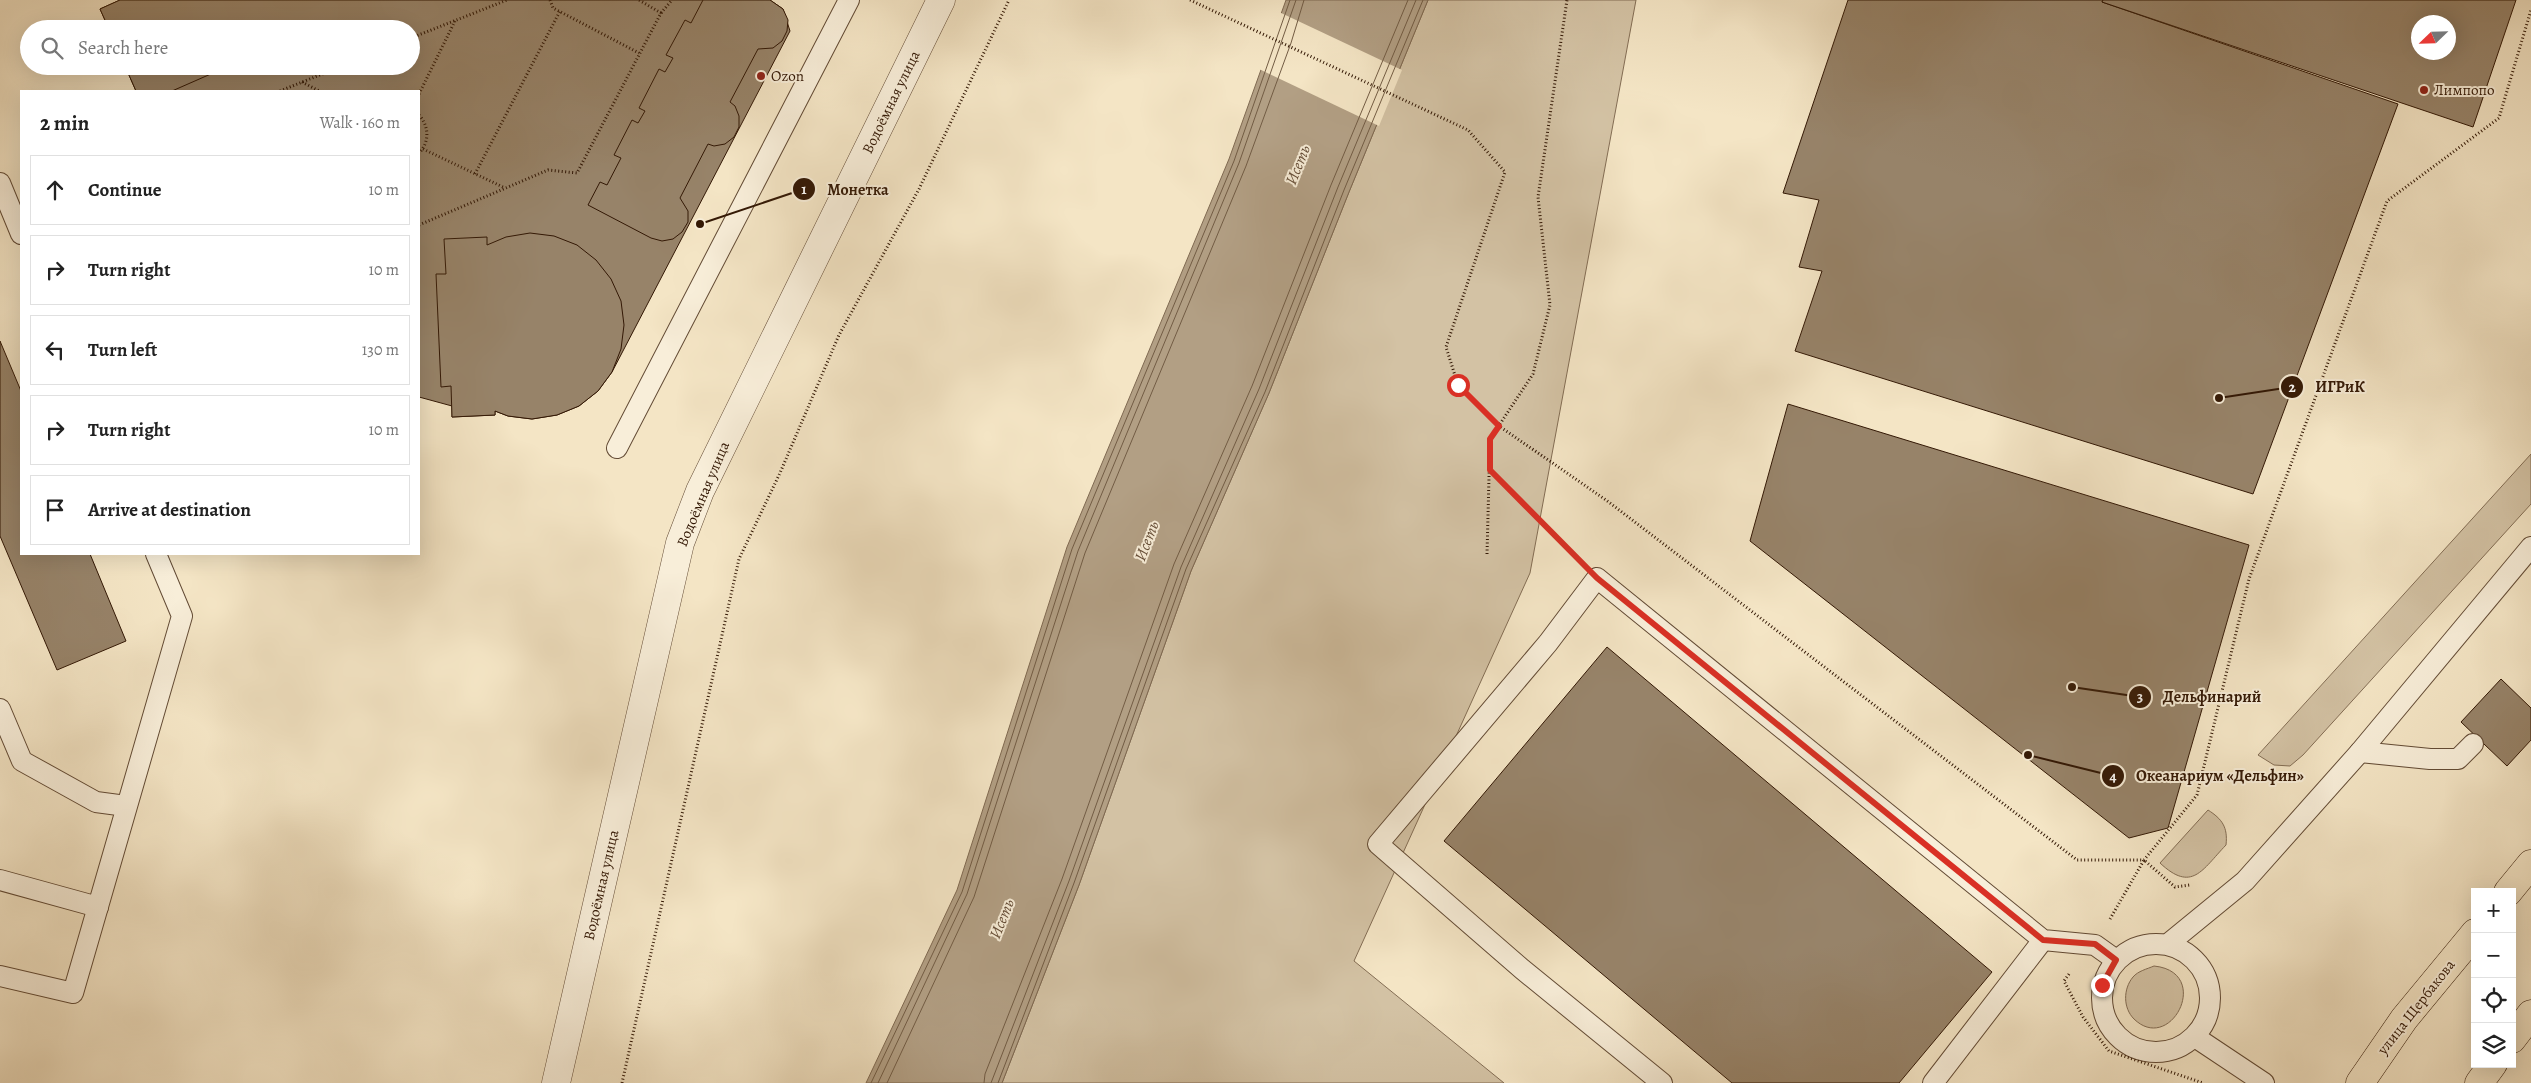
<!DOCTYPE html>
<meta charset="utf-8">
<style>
body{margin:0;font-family:Alegreya,serif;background:#f6f6f6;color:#222}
.controls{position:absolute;right:15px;bottom:15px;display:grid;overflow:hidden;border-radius:0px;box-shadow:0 5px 20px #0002}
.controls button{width:45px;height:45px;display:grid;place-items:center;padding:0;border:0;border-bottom:1px solid #e0e0e0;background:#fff;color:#222;font:25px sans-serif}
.compass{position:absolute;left:2411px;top:15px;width:45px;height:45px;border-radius:50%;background:#fff;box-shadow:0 5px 20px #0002;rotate:247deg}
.stop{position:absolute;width:15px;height:15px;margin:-11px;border:4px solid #d93025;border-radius:50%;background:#fff}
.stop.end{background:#d93025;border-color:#fff;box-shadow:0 1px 5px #0008}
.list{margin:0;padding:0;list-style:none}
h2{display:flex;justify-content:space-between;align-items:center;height:65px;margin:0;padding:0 20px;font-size:21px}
h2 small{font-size:16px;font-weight:400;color:#767676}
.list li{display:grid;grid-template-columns:32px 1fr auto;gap:15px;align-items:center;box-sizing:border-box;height:70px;margin:0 10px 10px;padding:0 10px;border:1px solid #e0e0e0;border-radius:0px}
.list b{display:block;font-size:19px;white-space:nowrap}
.list em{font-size:16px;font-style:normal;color:#767676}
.icon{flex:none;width:28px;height:28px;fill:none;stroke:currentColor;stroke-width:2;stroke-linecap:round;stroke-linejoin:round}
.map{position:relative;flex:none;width:2531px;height:1083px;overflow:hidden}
.search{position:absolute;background:#fff;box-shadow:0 5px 20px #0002;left:20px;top:20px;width:400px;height:55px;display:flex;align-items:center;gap:12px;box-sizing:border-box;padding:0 18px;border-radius:28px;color:#767676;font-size:19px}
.panel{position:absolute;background:#fff;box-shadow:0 5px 20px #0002;left:20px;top:90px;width:400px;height:465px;border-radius:0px}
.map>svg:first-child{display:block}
</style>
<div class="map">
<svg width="2531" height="1083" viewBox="0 0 2531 1083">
<rect width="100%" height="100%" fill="#f4e5c5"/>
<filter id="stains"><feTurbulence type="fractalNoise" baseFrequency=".004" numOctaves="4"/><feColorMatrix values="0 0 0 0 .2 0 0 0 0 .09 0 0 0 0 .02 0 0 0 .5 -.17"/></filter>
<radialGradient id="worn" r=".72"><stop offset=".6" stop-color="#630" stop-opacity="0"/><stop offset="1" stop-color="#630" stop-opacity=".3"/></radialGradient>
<g fill="#d3c2a4" stroke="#836d54">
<path d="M1428,0H1636L1530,573L1354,961L1504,1083H1002L1079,885L1191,571L1269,393L1349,192Z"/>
<path d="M2531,454V504L2303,755L2290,766L2274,765L2258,755Z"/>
<path d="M2208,810C2222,819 2228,827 2226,845C2202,870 2192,893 2160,863Z"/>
<path d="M2154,966C2213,972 2171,1055 2134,1019C2123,1008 2123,989 2133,977C2138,971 2147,969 2154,966Z"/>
</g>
<path fill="#b29f84" stroke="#7f6951" d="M1286,0H1428L1349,192L1269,393L1191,571L1079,885L1002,1083H866L957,890L1067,547L1229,159Z"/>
<path fill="#f4e5c5" d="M1279,12L1402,70L1379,126L1259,69Z"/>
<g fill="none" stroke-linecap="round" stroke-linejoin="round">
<g stroke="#725c44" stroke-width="1">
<path d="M871,1083L962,892L1072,549L1234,161L1290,0"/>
<path d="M878,1083L967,894L1078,551L1239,163L1296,0"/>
<path d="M887,1083L974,897L1085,553L1246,166L1291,43L1304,0"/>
<path d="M984,1083L985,1074L1062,879L1174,564L1252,386L1331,185L1408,0"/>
<path d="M991,1083L1069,881L1181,567L1259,389L1338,187L1416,0"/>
<path d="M998,1083L1074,883L1186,569L1265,392L1344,190L1423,0"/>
</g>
</g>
<g fill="#978369" stroke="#331805" fill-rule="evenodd">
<path d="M120,0H380L314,29H109L100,9Z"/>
<path d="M120,0H770L783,9L790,31L612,372L598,391L579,406L557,415L532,419L508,416L495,411V415L452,417V406L419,397V91H136L125,66H411V29H109L100,9Z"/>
<path d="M703,0H770L783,9L788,20L787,31L782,41L773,48L758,49L730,102L735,106L739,116V127L734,137L725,144L714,146L708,144L680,198L688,211V222L682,232L673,239L662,241L651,238L588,205L600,182L607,185L621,158L614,155L632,120L638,123L645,111L639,108L659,69L665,72L673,58L666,55L685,20L691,23Z"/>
<path d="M1848,0H2103L2102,2L2398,104L2253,494L1795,351L1822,271L1799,267L1819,200L1783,193Z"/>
<path d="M2103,0H2516L2473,127L2102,2ZM2418,22H2448V52H2418Z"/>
<path d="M125,66H229L172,91H136Z"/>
<path d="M530,233L554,236L577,245L596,260L611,279L621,301L624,325L621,349L612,372L598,391L579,406L557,415L532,419L508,416L495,411V415L452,417L451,386L441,387L436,274H446L444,239L487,237V245L506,237Z"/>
<path d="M0,341L21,391V554H90L126,641L57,670L0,536Z"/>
<path d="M1788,404L2249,545L2168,828L2129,838L1750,541Z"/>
<path d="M1607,647L1992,972L1899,1083H1732L1444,841Z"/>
<path d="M2501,679L2531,708V740L2507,766L2461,722Z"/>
</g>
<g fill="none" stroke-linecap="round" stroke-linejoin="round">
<defs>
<g id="service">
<path d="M0,183L21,234"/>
<path d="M617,448L849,0"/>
<path d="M0,709L22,761L96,802L126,806"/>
<path d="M2360,752L2430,759H2458L2473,744"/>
<path d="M0,880L98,907"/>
<circle cx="2156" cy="998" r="54"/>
<path d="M2168,944L2245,881L2360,752L2531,547"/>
<path d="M0,976L73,993L182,616L156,554"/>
<path d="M2195,1037L2264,1083"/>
<path d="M1662,1083L1522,969L1378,844L1548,643L1597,578L2043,940L2095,945L2116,960"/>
<path d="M1933,1083L2043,940"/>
</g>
<path id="minor" d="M556,1083L680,543L700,491L941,0"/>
<g id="primary">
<path d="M2508,892L2531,864"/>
<path d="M2512,1039L2531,1014"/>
<path d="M2360,1083L2404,1019L2475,933"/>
<path d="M2479,1083L2493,1064"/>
</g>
</defs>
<use href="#service" stroke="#634b35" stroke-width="22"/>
<use href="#minor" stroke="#634b35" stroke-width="29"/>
<use href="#primary" stroke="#331805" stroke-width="29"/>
<g stroke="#331805" stroke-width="3" stroke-dasharray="1 2.5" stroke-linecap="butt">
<path d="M550,0L553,8L639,53"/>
<path d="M1190,0L1468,130L1505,172L1446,347L1458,385L1499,426L1606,500L2077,860H2144L2197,795L2249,579L2387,201L2499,118L2531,10"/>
<path d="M661,13L672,0"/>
<path d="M411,38L507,0"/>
<path d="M302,82L319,91"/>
<path d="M280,91L342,66"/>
<path d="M419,94L455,21"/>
<path d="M419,115C429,126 430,142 419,153"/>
<path d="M423,149L505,188"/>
<path d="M475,174L560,11"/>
<path d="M419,225L548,170L577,173L661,13L639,0"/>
<path d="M1490,470L1576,556"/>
<path d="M1487,554L1490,439L1533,374L1550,305L1538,197L1567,0"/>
<path d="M2110,919L2144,860L2175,887L2190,885"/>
<path d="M2069,974L2064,981L2083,1017L2109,1051L2203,1083"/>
<path d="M622,1083L739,559L780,473L839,335L919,189L1009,0"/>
</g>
<use href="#service" stroke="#f8eed9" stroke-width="20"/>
<use href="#minor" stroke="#f8eed9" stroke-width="28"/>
<use href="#primary" stroke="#f4e5c5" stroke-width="28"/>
</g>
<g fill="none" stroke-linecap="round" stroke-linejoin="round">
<path stroke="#d93025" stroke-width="6" d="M1458,385L1499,426L1490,439V470L1597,578L2043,940L2095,944L2116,960L2102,985"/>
</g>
<g fill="#8f2418" stroke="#f8eed9" stroke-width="2">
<circle cx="761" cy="76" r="5"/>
<circle cx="2424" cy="90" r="5"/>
</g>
<g text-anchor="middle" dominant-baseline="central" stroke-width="4" stroke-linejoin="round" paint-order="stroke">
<g font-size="15" fill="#331805" stroke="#f8eed9" text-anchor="start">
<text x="771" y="76">Ozon</text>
<text x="2434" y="90">Лимпопо</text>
</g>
<g font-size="15" fill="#331805" stroke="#f8eed9">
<text transform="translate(891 102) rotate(-64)">Водоёмная улица</text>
<text transform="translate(703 494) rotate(-67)">Водоёмная улица</text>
<text transform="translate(601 885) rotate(-77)">Водоёмная улица</text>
<text transform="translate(2416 1007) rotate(-52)">улица Щербакова</text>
</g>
<g font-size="16" font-style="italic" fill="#664e38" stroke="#f8eed9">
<text transform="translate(1298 165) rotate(-68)">Исеть</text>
<text transform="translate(1147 541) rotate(-69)">Исеть</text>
<text transform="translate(1002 919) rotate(-68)">Исеть</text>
</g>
</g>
<path fill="none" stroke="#331805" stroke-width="2" d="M700 224L804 189M2219 398L2292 387M2072 687L2140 697M2028 755L2113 776"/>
<g fill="#331805" stroke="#f8eed9" stroke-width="2">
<circle cx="700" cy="224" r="5"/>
<circle cx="2219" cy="398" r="5"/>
<circle cx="2072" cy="687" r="5"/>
<circle cx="2028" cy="755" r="5"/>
<circle cx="804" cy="189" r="12"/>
<circle cx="2292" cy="387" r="12"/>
<circle cx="2140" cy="697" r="12"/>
<circle cx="2113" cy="776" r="12"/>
</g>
<g font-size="15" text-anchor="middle" font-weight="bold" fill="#fff">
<text x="804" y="194">1</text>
<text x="2292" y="392">2</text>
<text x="2140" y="702">3</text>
<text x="2113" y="781">4</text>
</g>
<g font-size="16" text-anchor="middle" font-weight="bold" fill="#331805" stroke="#f8eed9" stroke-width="4" stroke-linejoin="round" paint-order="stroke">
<text x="858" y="195">Монетка</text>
<text x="2340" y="392">ИГРиК</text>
<text x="2212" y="702">Дельфинарий</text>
<text x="2220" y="781">Океанариум «Дельфин»</text>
</g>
<rect width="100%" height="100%" filter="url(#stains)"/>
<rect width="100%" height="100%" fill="url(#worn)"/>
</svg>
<div class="controls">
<button>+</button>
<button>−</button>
<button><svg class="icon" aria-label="locate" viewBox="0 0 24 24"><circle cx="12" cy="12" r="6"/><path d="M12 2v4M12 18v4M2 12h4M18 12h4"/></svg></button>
<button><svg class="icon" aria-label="layers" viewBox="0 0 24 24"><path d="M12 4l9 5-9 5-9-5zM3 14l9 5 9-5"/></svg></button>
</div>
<svg class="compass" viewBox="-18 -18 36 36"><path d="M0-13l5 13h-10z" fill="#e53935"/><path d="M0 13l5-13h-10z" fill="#767676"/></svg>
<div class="stop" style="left:1458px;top:385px"></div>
<div class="stop end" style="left:2102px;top:985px"></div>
<div class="search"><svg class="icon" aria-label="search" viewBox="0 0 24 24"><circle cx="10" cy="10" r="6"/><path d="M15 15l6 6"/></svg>Search here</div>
<section class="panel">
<h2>2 min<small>Walk · 160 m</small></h2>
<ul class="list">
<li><svg class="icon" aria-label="ahead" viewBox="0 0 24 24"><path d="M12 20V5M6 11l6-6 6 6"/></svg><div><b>Continue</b></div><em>10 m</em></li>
<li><svg class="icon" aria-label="right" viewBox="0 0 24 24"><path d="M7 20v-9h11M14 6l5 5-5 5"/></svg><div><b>Turn right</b></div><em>10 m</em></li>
<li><svg class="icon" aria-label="left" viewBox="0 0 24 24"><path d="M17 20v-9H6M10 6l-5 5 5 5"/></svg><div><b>Turn left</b></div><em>130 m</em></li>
<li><svg class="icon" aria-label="right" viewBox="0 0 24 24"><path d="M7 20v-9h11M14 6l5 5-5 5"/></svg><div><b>Turn right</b></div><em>10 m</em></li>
<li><svg class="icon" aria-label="arrive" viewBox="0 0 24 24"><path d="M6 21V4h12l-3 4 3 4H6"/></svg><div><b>Arrive at destination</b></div></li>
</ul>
</section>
</div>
